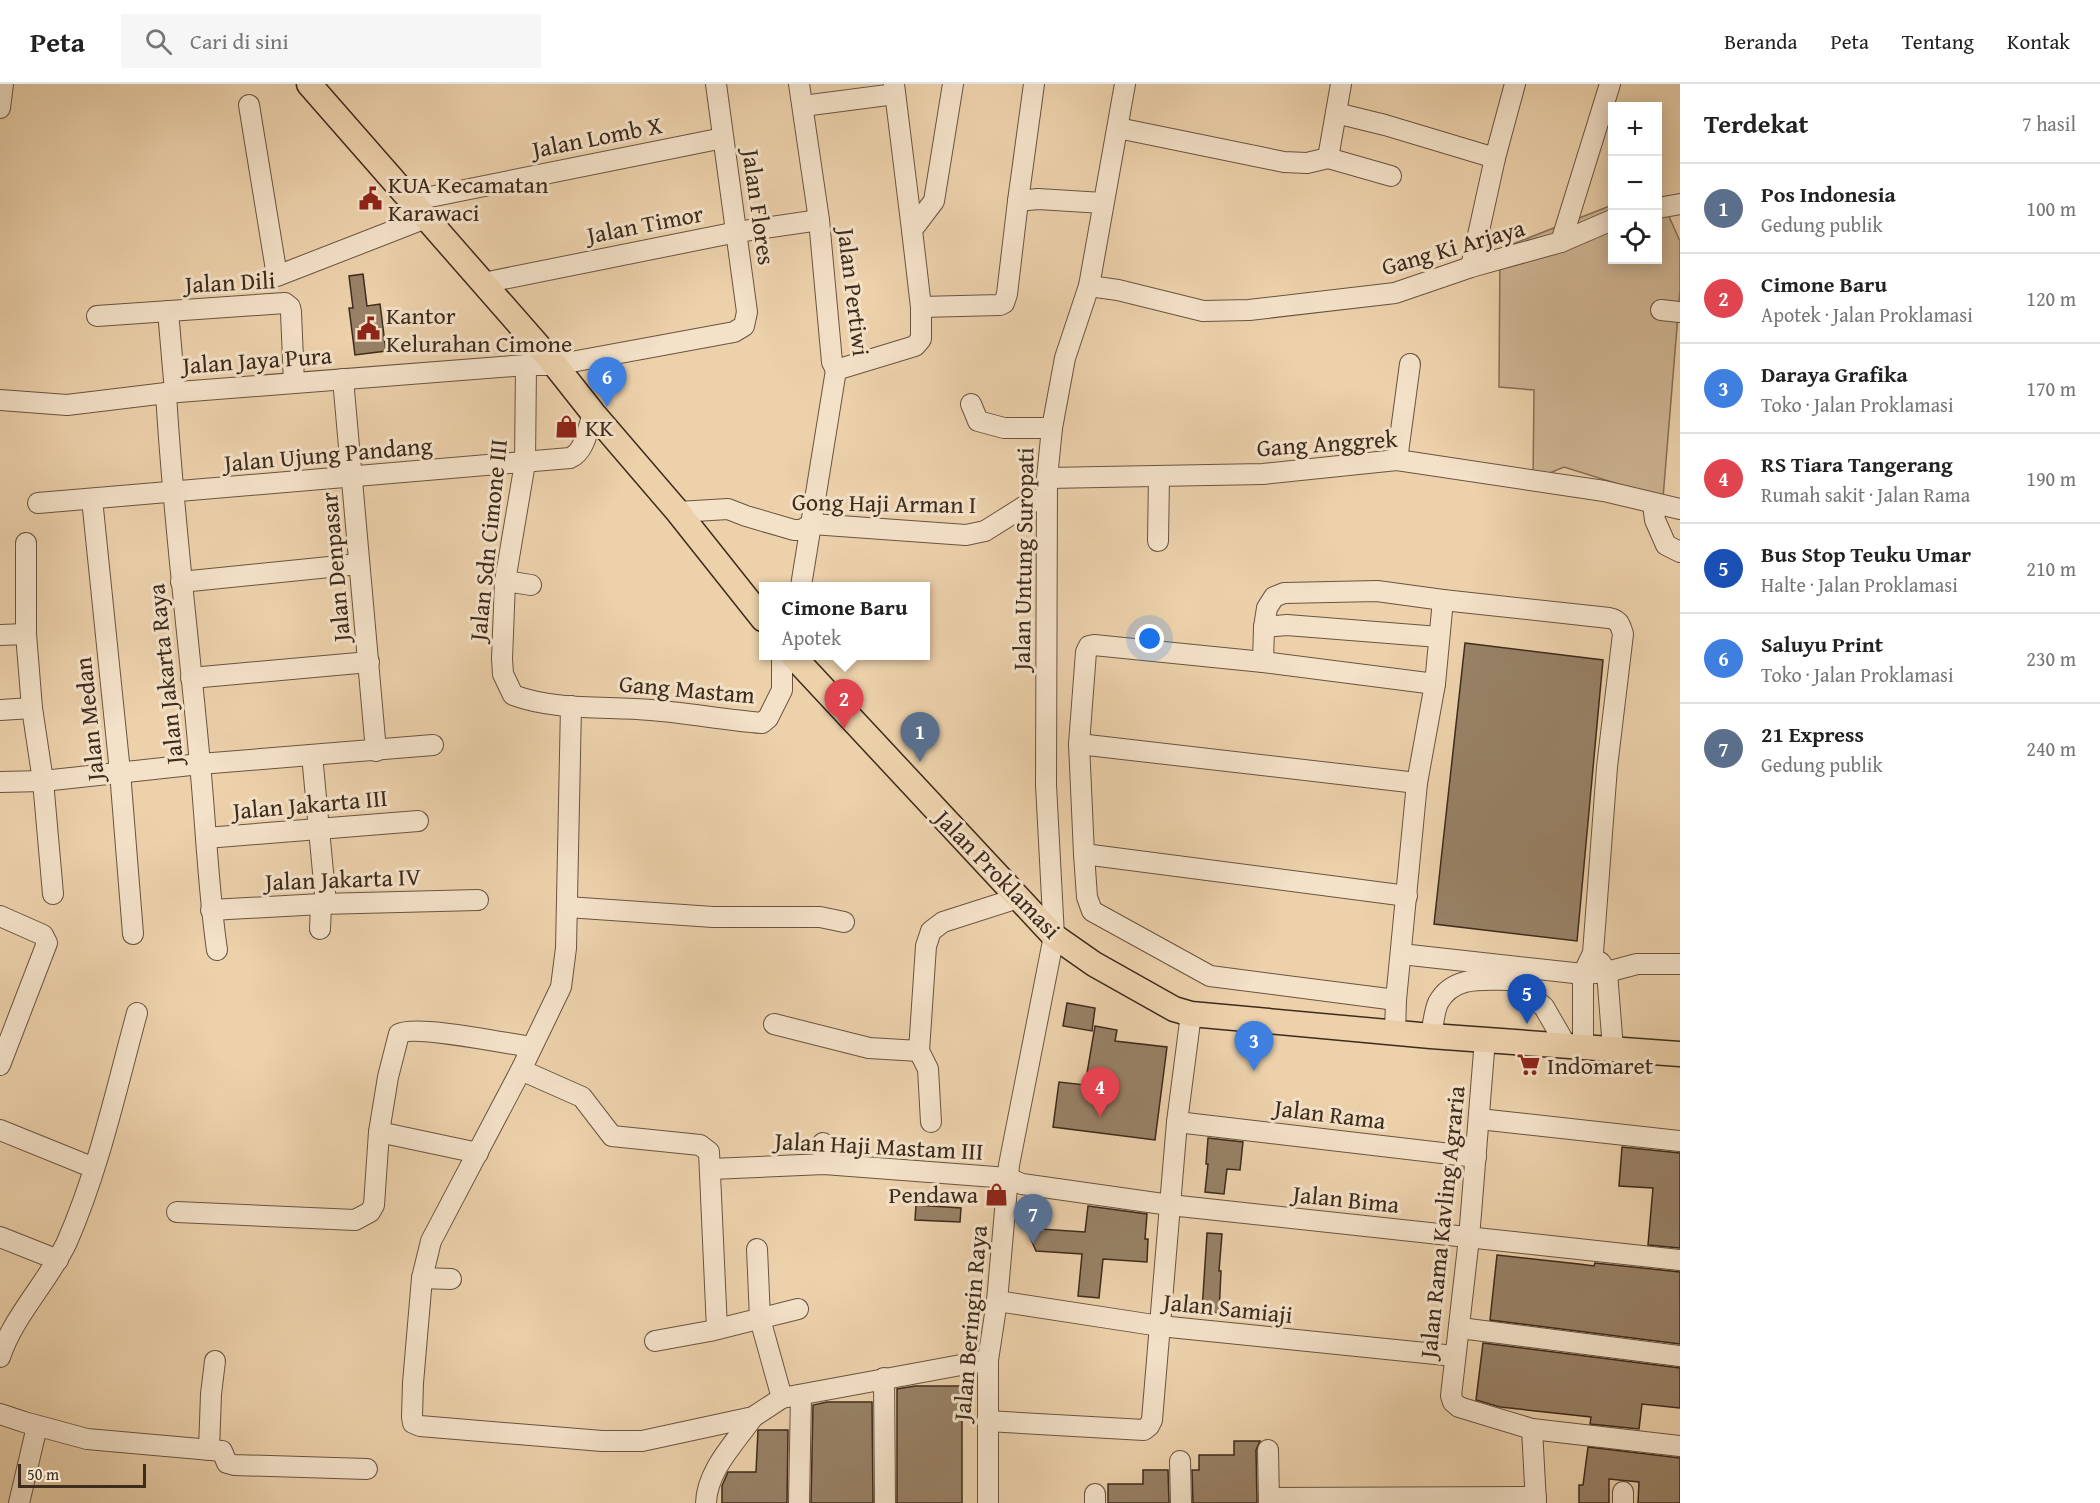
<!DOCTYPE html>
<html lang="id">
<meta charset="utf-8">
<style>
body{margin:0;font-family:"Gentium Book Plus",serif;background:#f6f6f6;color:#222}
.controls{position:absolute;right:18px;top:18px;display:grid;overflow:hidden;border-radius:0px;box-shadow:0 3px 15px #0003}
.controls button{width:54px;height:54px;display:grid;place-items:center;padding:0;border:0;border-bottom:2px solid #e0e0e0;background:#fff;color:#222;font:30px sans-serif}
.scale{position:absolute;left:18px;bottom:15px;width:128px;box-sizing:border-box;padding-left:6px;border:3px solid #3d2b1c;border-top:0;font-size:16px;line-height:21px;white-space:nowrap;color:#3d2b1c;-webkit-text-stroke:4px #f3e1c8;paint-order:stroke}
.you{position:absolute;left:1150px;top:555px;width:21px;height:21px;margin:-15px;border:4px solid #fff;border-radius:50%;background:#1a73e8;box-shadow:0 0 0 9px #1a73e833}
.badge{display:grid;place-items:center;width:39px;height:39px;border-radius:50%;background:#111827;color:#fff;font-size:20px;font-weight:700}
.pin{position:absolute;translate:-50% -50px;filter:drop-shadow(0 2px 3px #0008)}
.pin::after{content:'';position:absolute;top:32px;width:21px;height:18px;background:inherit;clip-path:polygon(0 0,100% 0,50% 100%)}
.popup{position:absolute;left:759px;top:498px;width:171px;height:78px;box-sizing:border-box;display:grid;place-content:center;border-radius:0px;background:#fff;filter:drop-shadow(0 2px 4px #0005);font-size:20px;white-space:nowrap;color:#767676}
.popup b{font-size:22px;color:#222}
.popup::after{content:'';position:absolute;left:50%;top:100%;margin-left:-12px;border:12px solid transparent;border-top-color:#fff}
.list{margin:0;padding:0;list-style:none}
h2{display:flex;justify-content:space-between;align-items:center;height:78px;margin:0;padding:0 24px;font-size:26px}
h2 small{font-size:20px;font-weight:400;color:#767676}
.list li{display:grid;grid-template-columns:39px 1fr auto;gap:18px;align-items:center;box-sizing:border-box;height:90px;padding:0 24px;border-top:2px solid #e0e0e0}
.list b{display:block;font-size:22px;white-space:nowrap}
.list p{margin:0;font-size:20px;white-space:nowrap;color:#767676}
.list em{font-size:20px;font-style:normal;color:#767676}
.icon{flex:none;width:33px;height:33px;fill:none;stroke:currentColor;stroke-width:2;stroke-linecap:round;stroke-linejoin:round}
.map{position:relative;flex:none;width:1680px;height:1419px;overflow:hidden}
header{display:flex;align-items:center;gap:36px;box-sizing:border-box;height:84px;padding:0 30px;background:#fff;border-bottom:2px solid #e0e0e0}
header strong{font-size:28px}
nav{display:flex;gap:33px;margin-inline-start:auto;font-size:21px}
.search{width:420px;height:54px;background:#f6f6f6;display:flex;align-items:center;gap:15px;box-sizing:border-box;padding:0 21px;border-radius:0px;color:#767676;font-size:22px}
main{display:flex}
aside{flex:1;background:#fff}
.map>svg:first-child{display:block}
</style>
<header>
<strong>Peta</strong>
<div class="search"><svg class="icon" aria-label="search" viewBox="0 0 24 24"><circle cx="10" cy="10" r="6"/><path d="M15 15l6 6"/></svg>Cari di sini</div>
<nav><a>Beranda</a><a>Peta</a><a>Tentang</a><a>Kontak</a></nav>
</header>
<main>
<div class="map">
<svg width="1680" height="1419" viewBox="0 0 1680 1419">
<rect width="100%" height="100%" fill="#ecd1ab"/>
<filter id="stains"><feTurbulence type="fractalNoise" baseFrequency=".00333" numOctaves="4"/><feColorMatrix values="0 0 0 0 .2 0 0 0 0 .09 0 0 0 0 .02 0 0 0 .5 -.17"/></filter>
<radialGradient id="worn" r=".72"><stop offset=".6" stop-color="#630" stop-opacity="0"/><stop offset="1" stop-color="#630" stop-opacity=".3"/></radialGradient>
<path fill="#ceb593" stroke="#867058" stroke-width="1.5" d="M1658,108L1680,157V206L1663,414L1564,383L1533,396L1534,306L1499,303L1500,165L1612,121V176H1658Z"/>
<g fill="#988166" stroke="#3d2b1c" stroke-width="1.5">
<path d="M363,190L367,222L380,220L386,267L355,271L349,224H353L349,192Z"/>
<path d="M1465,559L1603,576L1577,857L1434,840Z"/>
<path d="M1067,919L1095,924L1092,947L1063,942Z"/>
<path d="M1095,942L1117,946L1115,957L1167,963L1155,1056L1053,1043L1059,998L1085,1001Z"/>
<path d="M1208,1054L1243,1058L1240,1086L1227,1085L1224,1110L1205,1108L1208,1080H1206Z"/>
<path d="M1622,1063L1680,1069V1164L1648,1161L1653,1104L1619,1102Z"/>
<path d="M916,1121L961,1124L960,1138L915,1136Z"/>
<path d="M1088,1122L1147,1130L1145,1155H1148L1147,1178L1103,1175L1099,1214L1078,1212L1082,1170L1036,1167L1026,1144L1085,1148Z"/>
<path d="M1207,1149L1222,1150L1219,1187H1221L1219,1229L1202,1227Z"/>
<path d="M1497,1171L1579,1180L1594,1182L1595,1179L1680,1188V1260L1490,1236Z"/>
<path d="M1483,1259L1680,1284V1324L1642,1320L1639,1345L1590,1340L1591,1333L1500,1323L1476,1316Z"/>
<path d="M915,1302H962V1419H897V1305Z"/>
<path d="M827,1318H872L873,1419H811L813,1321Z"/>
<path d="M758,1346H788L787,1419H722V1402L728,1388H756Z"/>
<path d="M1234,1357H1260L1256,1366L1257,1419H1193L1192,1386H1199V1371H1234Z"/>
<path d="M1588,1363L1680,1374V1419H1638L1639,1398L1609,1395V1419H1579V1401H1583Z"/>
<path d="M1143,1386H1168L1169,1419H1108V1400H1143Z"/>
</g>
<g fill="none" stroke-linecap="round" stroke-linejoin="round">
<defs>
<g id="minor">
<path d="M799,0L819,136L832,278L836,286L915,262L921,255V223L912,146L934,117L953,0"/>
<path d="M894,0L912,146"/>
<path d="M1034,0L1018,117L1038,115L1103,119"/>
<path d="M249,21L277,192L426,134"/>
<path d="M803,22L895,10"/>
<path d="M0,24L3,0"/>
<path d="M1336,29L1385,41L1495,74"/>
<path d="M1118,44L1284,78L1307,79L1328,74L1341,0"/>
<path d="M1328,74L1391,92"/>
<path d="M410,117L723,54"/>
<path d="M1658,124L1680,120"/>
<path d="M1561,158L1612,136"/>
<path d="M1471,183L1495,74L1515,0"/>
<path d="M483,199L737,148L819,136"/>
<path d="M1089,202L1118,206L1203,227L1249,226L1395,209L1471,183L1561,158L1610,0"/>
<path d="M921,223L1000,221L1004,219L1007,210L1018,117"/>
<path d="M1661,226L1680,228"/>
<path d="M168,227L175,308"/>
<path d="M97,232L285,219L290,223L291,228L294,299"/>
<path d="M526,281L525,379L505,497L502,575L503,590L513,611C556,627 606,622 651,626C688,629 725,636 762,639L768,634L782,606V572"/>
<path d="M343,295L376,667"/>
<path d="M166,309C173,433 189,556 200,680C206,742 208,804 217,866"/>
<path d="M0,316L67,321L166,309L526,281H555L734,248L744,242L747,228L716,0"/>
<path d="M971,320L978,337L1004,344H1052"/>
<path d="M1397,376L1410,280"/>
<path d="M1047,394L1263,390L1397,376L1604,407L1680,425"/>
<path d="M92,415L120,688L133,850"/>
<path d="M38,419L570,374C585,368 588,344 593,329"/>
<path d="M1653,420L1655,436L1666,461L1680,468"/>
<path d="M678,428L728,425L746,432L794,446H801L812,440L966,451L985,447L1028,420L1046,412"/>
<path d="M1158,457L1159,392"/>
<path d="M26,459V550L32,624L43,697L53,810"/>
<path d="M505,497L531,501"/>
<path d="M181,498L359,480"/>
<path d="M801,502L836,286"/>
<path d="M1264,543L1267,524L1274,513L1284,509L1377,507L1443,516L1609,534C1619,536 1620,540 1623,550L1607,683L1593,869L1583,890V962"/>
<path d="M0,551L26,550"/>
<path d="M1263,578L1264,543L1287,541L1439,553"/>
<path d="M191,594L369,578"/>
<path d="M571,622L566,864L561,903L521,986L431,1157L422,1194L413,1299L412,1333L413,1339L420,1342L602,1357H642L753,1333L782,1314L988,1276"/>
<path d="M0,626L32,624"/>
<path d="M1079,660L1084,770L1407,812"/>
<path d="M312,671L326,820"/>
<path d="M0,698L43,697L200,680L433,661"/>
<path d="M1417,699L1079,660L1086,568L1089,562L1094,561L1263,578L1435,600"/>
<path d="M206,754L418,737"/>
<path d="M1084,770L1087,813L1092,827L1210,892L1396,916"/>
<path d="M567,823L713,833H820L844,838"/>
<path d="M211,826L321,820L478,816"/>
<path d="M0,832L43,851L47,859L0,981"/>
<path d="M320,845L321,820"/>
<path d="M1401,870L1583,890L1607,888L1637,880H1680"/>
<path d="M1600,878L1607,888L1613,965"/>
<path d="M774,940L869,964L919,967"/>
<path d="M1395,949L1396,916L1417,699L1435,600L1443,516"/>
<path d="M1431,952C1433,942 1434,928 1438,919C1453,891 1483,896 1511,896L1544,923L1566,961"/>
<path d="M1485,955L1469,1154L1451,1312L1453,1318L1459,1323L1532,1345L1680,1362"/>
<path d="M521,986L582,1013L612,1052L700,1061L709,1068L717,1245"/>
<path d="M1479,1035L1680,1057"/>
<path d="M931,1038L928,985L919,967L926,862L931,847L943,838L1018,814"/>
<path d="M1177,1038L1476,1073"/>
<path d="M0,1046L94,1084"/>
<path d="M379,1048L478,1069"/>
<path d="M823,1059L824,1080"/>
<path d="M711,1085L824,1080L1008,1094L1022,1100L1170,1121L1680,1176"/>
<path d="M177,1128L355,1136L370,1128L374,1121L379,1048L388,993L399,950C413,940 509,960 531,963"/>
<path d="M0,1153L58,1176"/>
<path d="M757,1165L760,1235L782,1314"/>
<path d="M422,1194L451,1195"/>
<path d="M997,1217L1160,1242L1455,1272"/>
<path d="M1460,1244L1680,1272"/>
<path d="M655,1257L710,1247L798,1225"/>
<path d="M0,1273C14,1231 48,1198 67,1158C99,1085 116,1006 137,929"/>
<path d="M884,1294L885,1419"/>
<path d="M0,1330L24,1338L87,1355L222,1367L227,1379L234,1381L367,1385"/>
<path d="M987,1337L1144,1346L1149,1342L1152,1336L1177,1038L1191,930"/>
<path d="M1532,1345L1536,1419"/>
<path d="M209,1366L211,1310L215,1277"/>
<path d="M1268,1366L1269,1419"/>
<path d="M1180,1377L1181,1419"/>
<path d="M1095,1410V1419"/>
<path d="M1269,1414L1536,1413"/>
<path d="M19,1419L35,1351"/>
<path d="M706,1419C707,1386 735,1359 753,1333"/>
<path d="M799,1419L801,1311"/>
<path d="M988,1419V1276L997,1217L1009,1081L1054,852L1046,701L1047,394L1052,344L1065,274L1089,202L1125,0"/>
<path d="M1623,1419V1408"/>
</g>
<g id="major">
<path d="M309,0L555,281L593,329L678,428L763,535"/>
<path d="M793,572L1054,852L1094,880L1174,925L1191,930L1431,952L1680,970"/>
</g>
</defs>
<use href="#minor" stroke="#695440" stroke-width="22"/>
<use href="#major" stroke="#3d2b1c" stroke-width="27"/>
<use href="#minor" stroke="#f3e1c8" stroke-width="20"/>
<use href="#major" stroke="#ecd1ab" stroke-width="24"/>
</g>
<defs>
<symbol id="civic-bare" viewBox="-9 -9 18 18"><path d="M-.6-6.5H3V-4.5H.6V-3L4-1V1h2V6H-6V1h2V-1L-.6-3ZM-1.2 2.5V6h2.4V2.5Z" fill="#8f2418" stroke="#f3e1c8" stroke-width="2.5" paint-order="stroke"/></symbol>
<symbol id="shop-bare" viewBox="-9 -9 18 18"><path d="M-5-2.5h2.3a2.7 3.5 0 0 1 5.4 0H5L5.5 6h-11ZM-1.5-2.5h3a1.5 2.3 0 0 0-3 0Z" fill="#8f2418" stroke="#f3e1c8" stroke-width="2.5" paint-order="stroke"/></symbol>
<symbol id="supermarket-bare" viewBox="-9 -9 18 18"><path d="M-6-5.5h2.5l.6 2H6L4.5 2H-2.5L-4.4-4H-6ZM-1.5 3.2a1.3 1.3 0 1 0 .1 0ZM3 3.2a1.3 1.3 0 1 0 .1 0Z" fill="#8f2418" stroke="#f3e1c8" stroke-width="2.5" paint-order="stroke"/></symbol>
</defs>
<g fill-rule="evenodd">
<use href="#civic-bare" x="354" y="98" width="33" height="33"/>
<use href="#civic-bare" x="352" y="228" width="33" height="33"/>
<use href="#shop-bare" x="550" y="326" width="33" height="33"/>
<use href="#supermarket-bare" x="1512" y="964" width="33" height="33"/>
<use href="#shop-bare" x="980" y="1094" width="33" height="33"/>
</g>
<g text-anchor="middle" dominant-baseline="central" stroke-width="6" stroke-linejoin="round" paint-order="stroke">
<g font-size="24" fill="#3d2b1c" stroke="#f3e1c8">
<text transform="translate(597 53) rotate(-11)">Jalan Lomb X</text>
<text transform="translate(759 123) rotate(82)">Jalan Flores</text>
<text transform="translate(645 140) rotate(-11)">Jalan Timor</text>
<text transform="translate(1453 163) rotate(-16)">Gang Ki Arjaya</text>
<text transform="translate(230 198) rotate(-3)">Jalan Dili</text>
<text transform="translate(854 208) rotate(83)">Jalan Pertiwi</text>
<text transform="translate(257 276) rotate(-4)">Jalan Jaya Pura</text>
<text transform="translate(1327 359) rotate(-4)">Gang Anggrek</text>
<text transform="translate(328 370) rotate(-5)">Jalan Ujung Pandang</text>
<text transform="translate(884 419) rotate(1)">Gong Haji Arman I</text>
<text transform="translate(488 456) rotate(-84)">Jalan Sdn Cimone III</text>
<text transform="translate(1023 475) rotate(-89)">Jalan Untung Suropati</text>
<text transform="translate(335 483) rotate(-95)">Jalan Denpasar</text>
<text transform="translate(165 590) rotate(-96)">Jalan Jakarta Raya</text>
<text transform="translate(687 605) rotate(5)">Gang Mastam</text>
<text transform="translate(89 635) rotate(-96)">Jalan Medan</text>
<text transform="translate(310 720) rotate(-5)">Jalan Jakarta III</text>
<text transform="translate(998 790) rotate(46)">Jalan Proklamasi</text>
<text transform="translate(343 795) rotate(-2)">Jalan Jakarta IV</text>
<text transform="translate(1330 1030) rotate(7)">Jalan Rama</text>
<text transform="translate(879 1062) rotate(3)">Jalan Haji Mastam III</text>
<text transform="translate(1346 1115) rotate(6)">Jalan Bima</text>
<text transform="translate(1442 1138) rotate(-84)">Jalan Rama Kavling Agraria</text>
<text transform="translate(1228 1224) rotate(6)">Jalan Samiaji</text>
<text transform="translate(970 1239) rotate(-85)">Jalan Beringin Raya</text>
</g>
<g font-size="24" fill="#3d2b1c" stroke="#f3e1c8" text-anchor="start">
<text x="388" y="100">KUA Kecamatan<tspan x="388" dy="28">Karawaci</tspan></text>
<text x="386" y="231">Kantor<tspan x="386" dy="28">Kelurahan Cimone</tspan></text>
<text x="585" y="343">KK</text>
<text x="1547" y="981">Indomaret</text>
<text x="978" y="1110" text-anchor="end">Pendawa</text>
</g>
</g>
<rect width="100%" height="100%" filter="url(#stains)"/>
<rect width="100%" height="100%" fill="url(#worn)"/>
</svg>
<div class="controls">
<button>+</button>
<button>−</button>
<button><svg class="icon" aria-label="locate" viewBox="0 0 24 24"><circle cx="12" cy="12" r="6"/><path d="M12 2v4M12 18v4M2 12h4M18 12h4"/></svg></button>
</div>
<div class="scale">50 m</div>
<div class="you"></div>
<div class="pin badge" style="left:920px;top:678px;background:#5c6f8a">1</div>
<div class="pin badge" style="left:844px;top:645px;background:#e0444e">2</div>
<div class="popup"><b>Cimone Baru</b>Apotek</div>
<div class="pin badge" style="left:1254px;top:987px;background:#3f7fe0">3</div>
<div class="pin badge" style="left:1100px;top:1033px;background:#e0444e">4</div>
<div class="pin badge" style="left:1527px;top:940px;background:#1a4fb4">5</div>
<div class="pin badge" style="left:607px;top:323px;background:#3f7fe0">6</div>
<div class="pin badge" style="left:1033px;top:1160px;background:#5c6f8a">7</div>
</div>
<aside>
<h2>Terdekat<small>7 hasil</small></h2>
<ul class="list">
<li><span class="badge" style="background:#5c6f8a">1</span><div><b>Pos Indonesia</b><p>Gedung publik</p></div><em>100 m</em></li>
<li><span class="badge" style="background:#e0444e">2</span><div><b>Cimone Baru</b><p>Apotek · Jalan Proklamasi</p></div><em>120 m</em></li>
<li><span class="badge" style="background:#3f7fe0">3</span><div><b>Daraya Grafika</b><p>Toko · Jalan Proklamasi</p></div><em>170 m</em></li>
<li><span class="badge" style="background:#e0444e">4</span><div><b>RS Tiara Tangerang</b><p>Rumah sakit · Jalan Rama</p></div><em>190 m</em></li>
<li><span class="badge" style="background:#1a4fb4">5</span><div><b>Bus Stop Teuku Umar</b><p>Halte · Jalan Proklamasi</p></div><em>210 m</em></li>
<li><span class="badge" style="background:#3f7fe0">6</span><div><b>Saluyu Print</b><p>Toko · Jalan Proklamasi</p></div><em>230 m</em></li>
<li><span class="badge" style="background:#5c6f8a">7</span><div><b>21 Express</b><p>Gedung publik</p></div><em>240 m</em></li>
</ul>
</aside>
</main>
